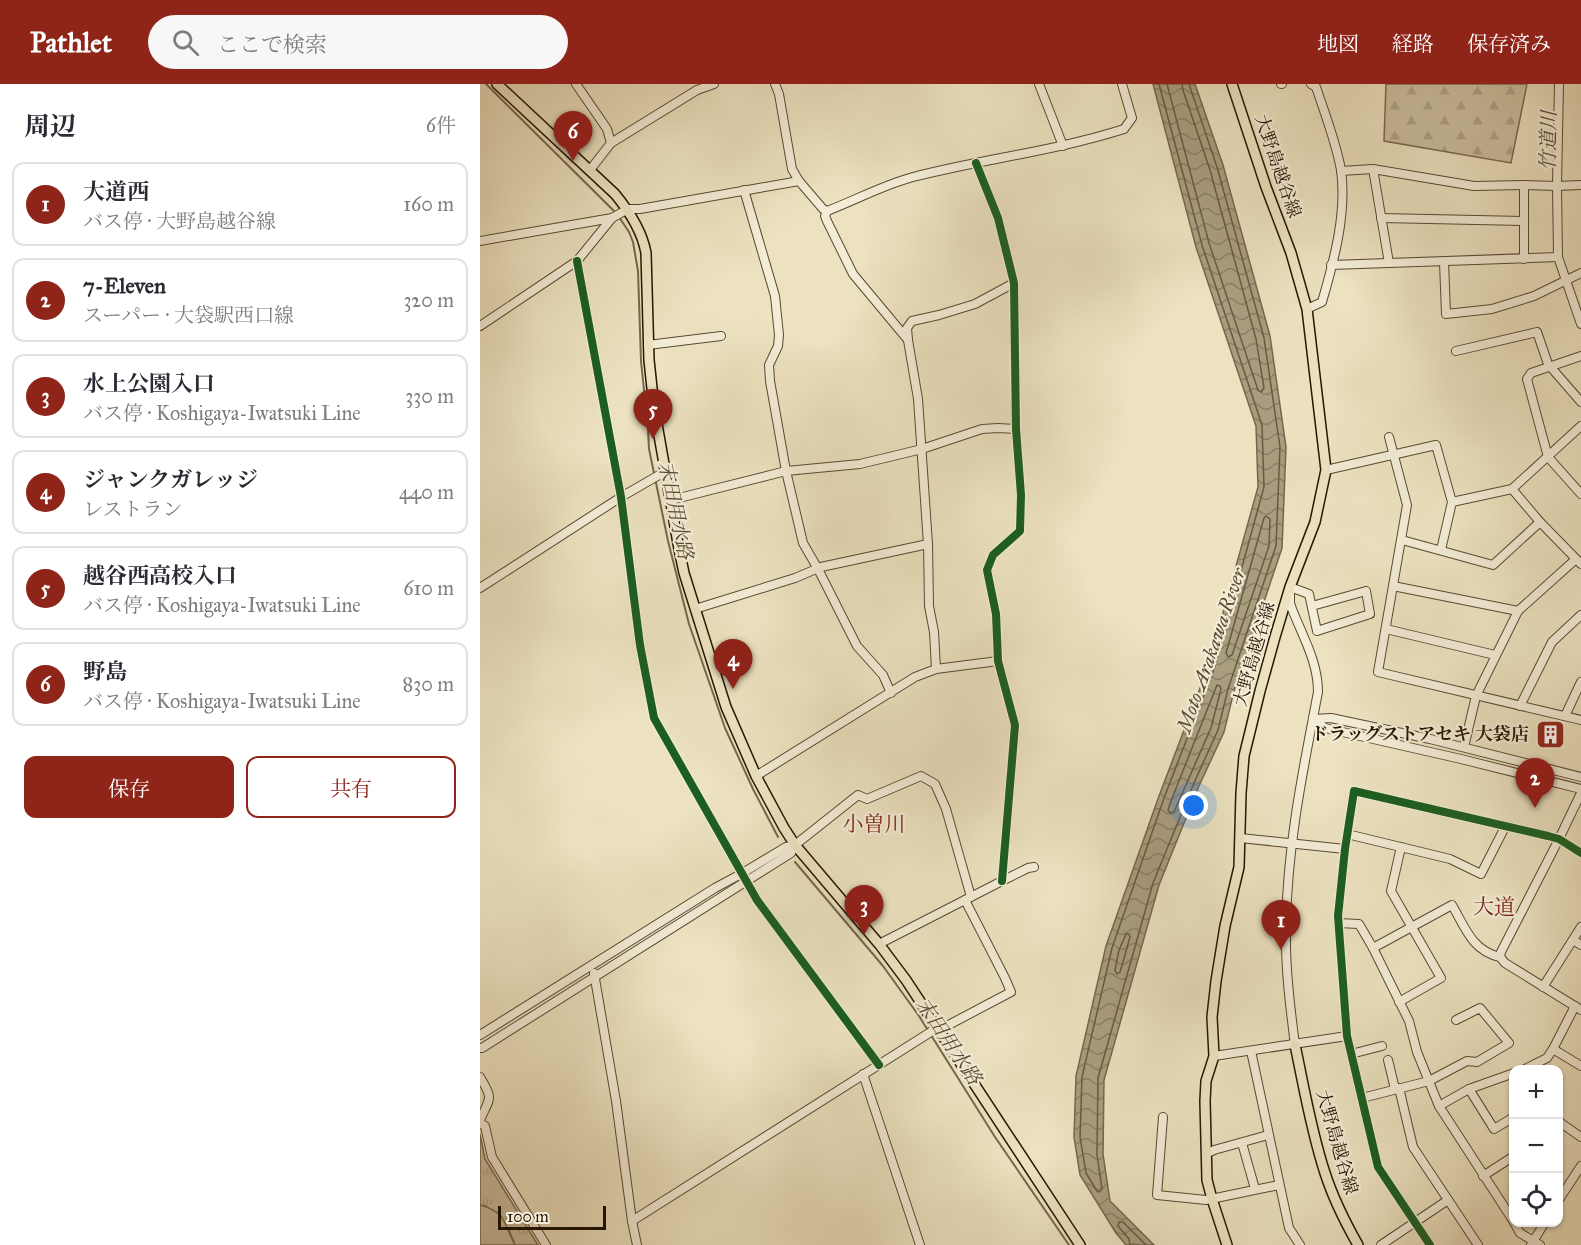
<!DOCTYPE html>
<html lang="ja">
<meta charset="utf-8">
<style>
body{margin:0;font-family:"IM FELL Great Primer","Noto Serif JP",serif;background:#f7f7f7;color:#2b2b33}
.controls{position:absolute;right:18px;bottom:18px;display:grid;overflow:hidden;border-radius:12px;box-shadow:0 2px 4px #0004}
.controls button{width:54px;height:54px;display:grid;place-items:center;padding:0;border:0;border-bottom:2px solid #e1e1e2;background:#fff;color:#2b2b33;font:30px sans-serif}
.scale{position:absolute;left:18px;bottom:15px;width:108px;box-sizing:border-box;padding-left:6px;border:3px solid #271601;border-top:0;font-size:16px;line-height:21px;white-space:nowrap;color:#271601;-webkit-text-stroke:4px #f3ecd6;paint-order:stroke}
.you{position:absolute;left:714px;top:722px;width:21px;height:21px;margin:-15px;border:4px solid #fff;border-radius:50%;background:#1a73e8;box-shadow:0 0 0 9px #1a73e833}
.badge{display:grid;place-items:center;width:39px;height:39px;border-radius:50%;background:#8f2418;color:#fff;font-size:20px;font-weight:700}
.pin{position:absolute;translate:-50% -50px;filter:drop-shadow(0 2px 3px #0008)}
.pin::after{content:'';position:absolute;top:32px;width:21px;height:18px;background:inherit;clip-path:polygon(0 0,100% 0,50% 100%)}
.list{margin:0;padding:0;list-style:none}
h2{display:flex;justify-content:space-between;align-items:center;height:78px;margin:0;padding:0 24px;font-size:26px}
h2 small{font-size:20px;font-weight:400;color:#7c7c81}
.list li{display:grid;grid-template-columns:39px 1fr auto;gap:18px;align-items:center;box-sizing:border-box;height:84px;margin:0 12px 12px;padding:0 12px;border:2px solid #e1e1e2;border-radius:12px}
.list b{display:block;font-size:22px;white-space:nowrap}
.list p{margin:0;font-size:20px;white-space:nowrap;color:#7c7c81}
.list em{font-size:20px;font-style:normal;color:#7c7c81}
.actions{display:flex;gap:12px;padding:18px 24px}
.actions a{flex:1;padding:14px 0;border:2px solid #8f2418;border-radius:12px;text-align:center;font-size:21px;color:#8f2418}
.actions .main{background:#8f2418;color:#fff}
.icon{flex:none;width:33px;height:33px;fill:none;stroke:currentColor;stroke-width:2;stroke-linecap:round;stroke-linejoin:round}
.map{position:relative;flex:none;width:1101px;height:1161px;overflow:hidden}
header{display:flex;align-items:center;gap:36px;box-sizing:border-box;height:84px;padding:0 30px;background:#8f2418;color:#fff}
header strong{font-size:28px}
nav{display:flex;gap:33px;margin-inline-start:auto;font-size:21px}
.search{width:420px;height:54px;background:#f7f7f7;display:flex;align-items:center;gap:15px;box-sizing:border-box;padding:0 21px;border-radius:33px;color:#7c7c81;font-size:22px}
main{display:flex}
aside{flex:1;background:#fff}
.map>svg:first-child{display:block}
</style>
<header>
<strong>Pathlet</strong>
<div class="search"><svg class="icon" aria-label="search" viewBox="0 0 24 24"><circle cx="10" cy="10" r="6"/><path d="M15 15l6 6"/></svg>ここで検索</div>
<nav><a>地図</a><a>経路</a><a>保存済み</a></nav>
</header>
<main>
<aside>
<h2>周辺<small>6件</small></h2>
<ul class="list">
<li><span class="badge">1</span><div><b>大道西</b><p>バス停 · 大野島越谷線</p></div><em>160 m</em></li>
<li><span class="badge">2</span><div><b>7-Eleven</b><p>スーパー · 大袋駅西口線</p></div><em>320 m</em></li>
<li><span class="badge">3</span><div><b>水上公園入口</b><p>バス停 · Koshigaya-Iwatsuki Line</p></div><em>330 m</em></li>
<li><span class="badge">4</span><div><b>ジャンクガレッジ</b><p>レストラン</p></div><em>440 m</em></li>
<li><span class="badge">5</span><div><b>越谷西高校入口</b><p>バス停 · Koshigaya-Iwatsuki Line</p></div><em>610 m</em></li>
<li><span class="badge">6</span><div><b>野島</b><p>バス停 · Koshigaya-Iwatsuki Line</p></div><em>830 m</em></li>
</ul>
<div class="actions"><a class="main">保存</a><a>共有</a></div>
</aside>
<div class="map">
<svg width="1101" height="1161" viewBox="0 0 1101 1161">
<defs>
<pattern id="grass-tufts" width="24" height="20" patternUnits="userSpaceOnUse" patternTransform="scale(1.5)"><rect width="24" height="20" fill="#cbbfa0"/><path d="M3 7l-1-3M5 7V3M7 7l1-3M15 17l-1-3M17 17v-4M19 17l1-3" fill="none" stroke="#aea388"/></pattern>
<pattern id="forest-firs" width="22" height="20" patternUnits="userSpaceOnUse" patternTransform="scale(1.5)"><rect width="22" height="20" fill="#cbbfa0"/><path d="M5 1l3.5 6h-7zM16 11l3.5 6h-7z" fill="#aea388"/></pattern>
<pattern id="water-waves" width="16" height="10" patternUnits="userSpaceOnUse" patternTransform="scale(1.5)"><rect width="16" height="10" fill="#a99d7f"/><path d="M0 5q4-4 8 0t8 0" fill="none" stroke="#8a7f66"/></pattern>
</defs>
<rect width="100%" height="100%" fill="#ece2c0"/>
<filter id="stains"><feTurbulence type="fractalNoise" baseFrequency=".00333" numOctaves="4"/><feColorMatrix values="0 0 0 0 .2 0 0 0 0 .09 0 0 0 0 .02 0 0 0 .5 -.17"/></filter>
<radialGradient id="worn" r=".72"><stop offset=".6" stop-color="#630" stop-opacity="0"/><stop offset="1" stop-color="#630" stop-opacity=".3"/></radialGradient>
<path fill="url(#grass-tufts)" stroke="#796a50" stroke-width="1.5" d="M0,1050L5,1075L58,1161H35L29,1146L6,1122L0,1121Z"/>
<path fill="url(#forest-firs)" stroke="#796a50" stroke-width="1.5" d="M906,0H1047L1031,79L904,57Z"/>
<path fill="#cbbfa0" stroke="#796a50" stroke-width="1.5" d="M0,1121C28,1129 23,1140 35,1161H0Z"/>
<path fill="url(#water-waves)" stroke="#75674d" stroke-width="1.5" d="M673,0H715L743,81L790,252L806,363L802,464L754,607L744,648L719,702L679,801L624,996L623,1070L630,1117L674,1161H646L636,1149L600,1091L594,1053L596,992L626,862L679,712L728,583L778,403L776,342L716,163Z"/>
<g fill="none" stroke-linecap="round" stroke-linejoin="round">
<g stroke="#685a40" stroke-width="1.5">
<path d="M679,0L722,161L782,341L784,403L734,585L684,714L632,864L602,993L600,1053L606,1089L617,1107L619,1108L622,1105L617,1071L618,994L673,799L714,699L738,646L748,605L796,462L800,363L784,254L737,83L709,0"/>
<path d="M687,0L729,159L778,306L781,308L784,304L776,255L730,86L703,6L702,0"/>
<path d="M786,432L790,435L789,462L752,571L748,573L746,569L784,434Z"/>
<path d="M737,601L740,602L741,605L731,644L694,728L690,729L688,726L691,717Z"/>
<path d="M646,850H649L650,853L640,888L637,890L635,886L639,866Z"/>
<path d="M650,1161L649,1155L638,1142L639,1138H643L666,1161"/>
</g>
<g stroke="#75674d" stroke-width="2">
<path d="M6,0L136,129"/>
<path d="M1081,97V70"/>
<path d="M139,133L149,148L153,158L158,187L161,277L168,345L169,365L188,457L209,540L245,644L273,705L298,753"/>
<path d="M315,778L403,882L439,932L515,1053L589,1161"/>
</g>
<defs>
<g id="minor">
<path d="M96,0L127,45L131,59"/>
<path d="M295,0L299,10L312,85L319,97"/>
<path d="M559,0L583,62"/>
<path d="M801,0H802"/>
<path d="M1079,0L1077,102L1078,173L1101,240"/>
<path d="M496,79L518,134L534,199L536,345L541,411L540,447L513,471L507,486L516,530L518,577L535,641L522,797"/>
<path d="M893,85L909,179"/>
<path d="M110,86L131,59L217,6L234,0"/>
<path d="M861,87L893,85L994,102L1044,101L1077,102L1101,101"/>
<path d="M264,106L295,212L299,251L298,262L289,281L290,297L306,387L323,459L338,485L377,562L403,591L411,609"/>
<path d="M347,127L345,132L347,137L373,190L428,256L438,315L448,460L449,522L454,548L456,585"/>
<path d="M901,134L1043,137"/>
<path d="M0,157L132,134L148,125H160L319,97L343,125L347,127C376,116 403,101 433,93C503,75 575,67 644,45L652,34L642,0"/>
<path d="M1044,175V101"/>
<path d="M97,177L141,413L160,561L174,634L277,816L399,981"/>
<path d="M964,178L966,230L1012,225L1054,212L1101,189"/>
<path d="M851,181L1078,173"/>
<path d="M827,225L842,218C854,177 867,129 861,86C856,58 845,30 836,3L831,0"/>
<path d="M0,242L97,177L132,134"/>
<path d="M428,256L427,244L432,237L459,231L495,220L534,199"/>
<path d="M168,261L241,252"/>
<path d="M976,267L1057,248L1068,280L1101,318"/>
<path d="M1101,272L1051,289L1047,295L1068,373L1101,410"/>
<path d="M1101,342L1032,405L1060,438L1101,480"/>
<path d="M909,353L927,421L898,588L1101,636"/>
<path d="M846,386L956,361L972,418L961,466"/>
<path d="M191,416L306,387L380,380L442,365L502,345L518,344L536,345"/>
<path d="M972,418L1032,405"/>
<path d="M922,456L1013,481L1060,438"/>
<path d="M913,502L1038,527"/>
<path d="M0,504L141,413L186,387"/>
<path d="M215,525L315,494L341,483L448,460"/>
<path d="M906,545L1015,571"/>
<path d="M1040,622L1072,558L1101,531"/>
<path d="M1085,632L1101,598"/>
<path d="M833,635L845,644L981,675L1101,705"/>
<path d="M833,635L851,634L950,655L1101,693"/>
<path d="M984,663L996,612L1038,527L1096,475"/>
<path d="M276,692L435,593L456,585L518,577"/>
<path d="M867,750L970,775L1001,790L1025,743"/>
<path d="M760,754L865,765"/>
<path d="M858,839L879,840L893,864L929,937L937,968L959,1022L1034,1138"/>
<path d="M1093,856L1101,861"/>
<path d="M399,860L522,797L548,784L554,783"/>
<path d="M893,864L972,821C985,843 992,867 1020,873L1025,879L1101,926"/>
<path d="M1020,873L1021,868L1079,755L1101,709"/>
<path d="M114,889L136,1017L152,1137L157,1161"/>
<path d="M1063,903L1101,843"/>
<path d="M919,918L961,894L911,807L921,763"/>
<path d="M1095,922L1073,965L1101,982"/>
<path d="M459,946L531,908L525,894L485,816"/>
<path d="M0,951L235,804L261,790L306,763L315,761"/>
<path d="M815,961C810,922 805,882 806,843C807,763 823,686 838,608C838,578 823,553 812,525L810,519V503L829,510L837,547L890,530L886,507L832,522"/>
<path d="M0,964H2L311,769L315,761L378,711L387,715L441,692L455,700L466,725L491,813"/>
<path d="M771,967L809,1144L820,1161"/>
<path d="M871,970L902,962"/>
<path d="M734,972L867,952"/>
<path d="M908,976L915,1005"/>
<path d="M1043,986L1067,974L1073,965"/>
<path d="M383,990L440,1161"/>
<path d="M0,993C14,1016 10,1013 0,1036"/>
<path d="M919,1004L933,1063L998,1161"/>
<path d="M989,1005L1014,1045L1034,1033"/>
<path d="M882,1014L949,997L987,977L997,978L1029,959L1000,924L976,936"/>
<path d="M959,1022L989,1005L1034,989"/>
<path d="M683,1033L677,1111L726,1116L799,1101"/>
<path d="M1078,1037L1101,1053"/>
<path d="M0,1039L5,1042L12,1073L66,1161"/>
<path d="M762,1059L775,1105"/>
<path d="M726,1070L734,1066L788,1051"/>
<path d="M1003,1092L1034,1072"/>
<path d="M1078,1117L1101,1082"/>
<path d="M152,1137L457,944"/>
<path d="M1034,1138L1040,1149L1060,1161"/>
<path d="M901,1161L968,1116"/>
<path d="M950,1161L898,1083L867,952L858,832L865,765L874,707L1068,752L1079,755L1101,769"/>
<path d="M1051,1161L1065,1138"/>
</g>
<g id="major">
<path d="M17,0L135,110C149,127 162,146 166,169L169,276L174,323L199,465L204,489L246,623L276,692L304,744L315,761L399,860L426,896L600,1161"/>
<path d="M815,961C824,1003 831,1047 845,1089C853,1114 865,1138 878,1161"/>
<path d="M747,1161L732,1115L727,1096L725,1017L726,997L734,972L732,933L736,897L745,842L759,783L761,709L764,672L780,607L795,553L810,503L835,438L846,386L827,225L811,169L786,103L752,0"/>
</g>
</defs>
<use href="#minor" stroke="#584931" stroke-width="10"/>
<use href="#major" stroke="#271601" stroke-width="12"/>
<use href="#minor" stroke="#f3ecd6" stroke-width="8"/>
<use href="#major" stroke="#ece2c0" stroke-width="9"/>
<defs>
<g id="cycleway">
<path d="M496,79L518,134L534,199L536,345L541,411L540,447L513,471L507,486L516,530L518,577L535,641L522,797"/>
<path d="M97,177L141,413L160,561L174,634L277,816L399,981"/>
<path d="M950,1161L898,1083L867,952L858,832L865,765L874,707L1068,752L1079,755L1101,769"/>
</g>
</defs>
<use href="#cycleway" stroke="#f3ecd6" stroke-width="11"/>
<use href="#cycleway" stroke="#1b5e20" stroke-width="8"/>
</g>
<defs>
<symbol id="building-square" viewBox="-11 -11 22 22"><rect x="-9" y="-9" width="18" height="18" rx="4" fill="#8f2418" stroke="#f3ecd6"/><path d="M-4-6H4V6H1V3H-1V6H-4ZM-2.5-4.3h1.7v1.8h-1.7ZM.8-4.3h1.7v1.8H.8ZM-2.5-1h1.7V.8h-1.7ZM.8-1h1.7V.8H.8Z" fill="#fff"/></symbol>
</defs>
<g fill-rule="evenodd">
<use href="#building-square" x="1054" y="634" width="33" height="33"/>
</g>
<g text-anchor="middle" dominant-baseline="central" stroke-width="4.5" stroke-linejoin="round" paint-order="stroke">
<g font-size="18" fill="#271601" stroke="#f3ecd6">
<text transform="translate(798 82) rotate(71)">大野島越谷線</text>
<text transform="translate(774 570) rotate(-74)">大野島越谷線</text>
<text transform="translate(857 1058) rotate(74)">大野島越谷線</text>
</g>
<g font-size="18" font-weight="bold" fill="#271601" stroke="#f3ecd6" text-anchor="end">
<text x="1049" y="650">ドラッグストアセキ 大袋店</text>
</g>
<g font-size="20" font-style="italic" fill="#5b4c33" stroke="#f3ecd6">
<text transform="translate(1068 57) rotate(-89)">竹道川</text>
<text transform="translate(196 426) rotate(78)">末田用水路</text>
<text transform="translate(731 566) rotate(-71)">Moto Arakawa River</text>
<text transform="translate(469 957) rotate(56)">末田用水路</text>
</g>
<g font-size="21" fill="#7a1f14" stroke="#f3ecd6">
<text x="394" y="740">小曽川</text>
<text x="1014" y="823">大道</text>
</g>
</g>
<rect width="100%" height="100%" filter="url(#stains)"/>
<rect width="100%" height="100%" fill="url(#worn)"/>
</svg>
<div class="controls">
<button>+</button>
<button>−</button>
<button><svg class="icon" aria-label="locate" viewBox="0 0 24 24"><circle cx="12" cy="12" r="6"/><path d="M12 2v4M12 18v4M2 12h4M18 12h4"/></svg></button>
</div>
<div class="scale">100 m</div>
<div class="you"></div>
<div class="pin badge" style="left:801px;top:866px">1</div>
<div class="pin badge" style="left:1055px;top:724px">2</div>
<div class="pin badge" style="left:384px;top:851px">3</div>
<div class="pin badge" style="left:253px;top:605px">4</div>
<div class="pin badge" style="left:173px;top:355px">5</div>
<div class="pin badge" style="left:93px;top:77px">6</div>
</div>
</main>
